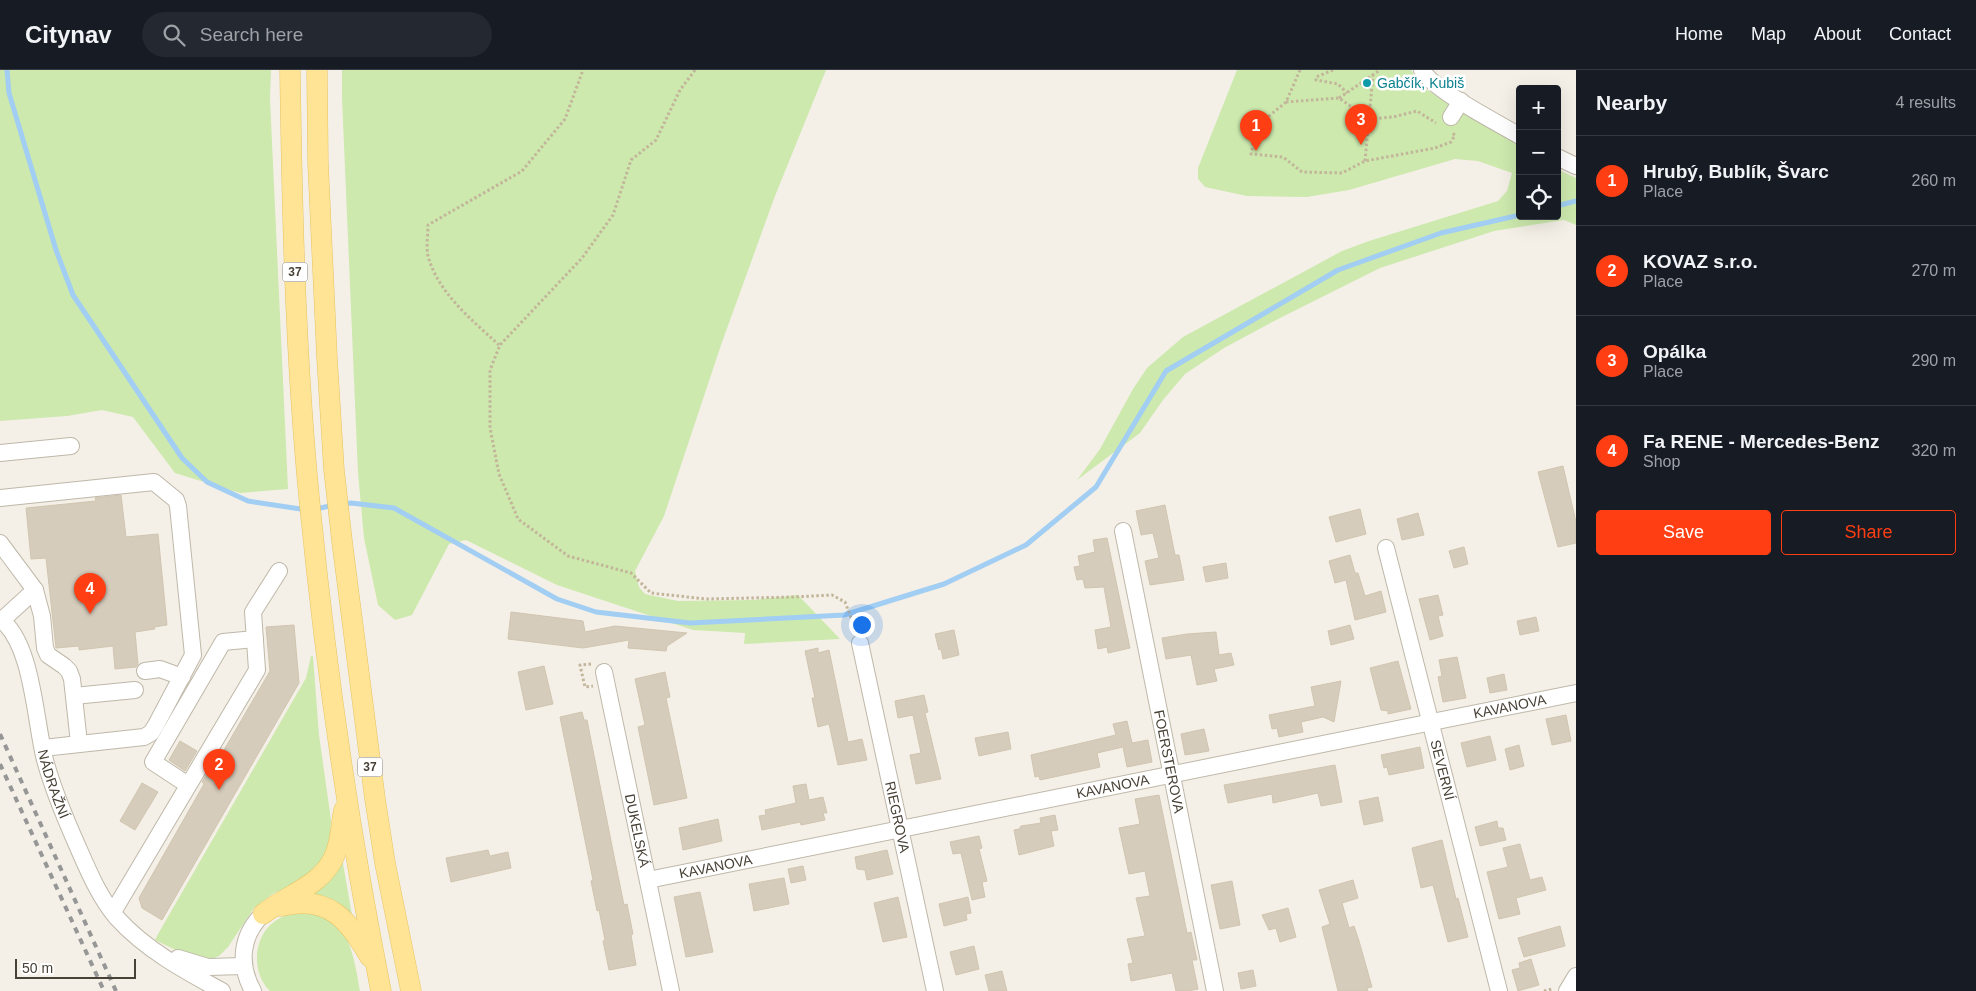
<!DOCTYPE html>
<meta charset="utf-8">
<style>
body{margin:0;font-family:Helvetica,sans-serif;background:#242831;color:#f1f3f6}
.controls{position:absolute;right:15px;top:15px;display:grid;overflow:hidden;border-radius:5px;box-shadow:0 5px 20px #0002}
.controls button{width:45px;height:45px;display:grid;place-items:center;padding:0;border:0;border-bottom:1px solid #363941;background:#171b24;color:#f1f3f6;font:25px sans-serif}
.scale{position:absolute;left:15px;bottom:12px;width:121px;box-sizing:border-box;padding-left:5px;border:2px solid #474136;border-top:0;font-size:14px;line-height:18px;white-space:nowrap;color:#474136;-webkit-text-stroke:4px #fff;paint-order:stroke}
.you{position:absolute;left:861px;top:554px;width:18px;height:18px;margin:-12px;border:4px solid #fff;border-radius:50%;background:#1a73e8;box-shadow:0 0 0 8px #1a73e833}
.badge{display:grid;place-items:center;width:32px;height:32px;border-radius:50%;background:#ff3e13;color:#fff;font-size:16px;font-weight:700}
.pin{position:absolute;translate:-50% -41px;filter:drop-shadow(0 1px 2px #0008)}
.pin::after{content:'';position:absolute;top:26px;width:18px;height:15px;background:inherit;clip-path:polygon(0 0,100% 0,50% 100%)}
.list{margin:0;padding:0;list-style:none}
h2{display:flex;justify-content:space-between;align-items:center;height:65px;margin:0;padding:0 20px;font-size:21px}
h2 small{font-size:16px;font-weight:400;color:#9ea1a6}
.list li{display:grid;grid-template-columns:32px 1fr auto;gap:15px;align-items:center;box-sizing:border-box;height:90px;padding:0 20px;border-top:1px solid #363941}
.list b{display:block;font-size:19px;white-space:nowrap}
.list p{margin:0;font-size:16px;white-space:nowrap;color:#9ea1a6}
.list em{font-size:16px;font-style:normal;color:#9ea1a6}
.actions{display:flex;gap:10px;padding:15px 20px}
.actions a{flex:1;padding:11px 0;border:1px solid #ff3e13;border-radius:5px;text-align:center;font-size:18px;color:#ff3e13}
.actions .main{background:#ff3e13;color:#fff}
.icon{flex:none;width:28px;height:28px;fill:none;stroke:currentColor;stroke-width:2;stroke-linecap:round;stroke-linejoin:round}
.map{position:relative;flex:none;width:1576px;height:921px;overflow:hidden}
header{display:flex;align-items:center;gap:30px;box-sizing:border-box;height:70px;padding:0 25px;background:#171b24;border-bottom:1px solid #363941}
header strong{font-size:24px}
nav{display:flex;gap:28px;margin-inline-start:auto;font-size:18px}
.search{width:350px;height:45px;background:#242831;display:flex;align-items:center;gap:12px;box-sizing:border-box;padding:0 18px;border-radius:28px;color:#9ea1a6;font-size:19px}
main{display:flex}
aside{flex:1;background:#171b24}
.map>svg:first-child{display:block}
</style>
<header>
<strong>Citynav</strong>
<div class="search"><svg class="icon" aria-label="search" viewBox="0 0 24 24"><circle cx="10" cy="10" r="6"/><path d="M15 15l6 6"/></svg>Search here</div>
<nav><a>Home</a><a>Map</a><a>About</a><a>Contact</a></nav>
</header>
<main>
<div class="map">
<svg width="1576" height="921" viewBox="0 0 1576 921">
<rect width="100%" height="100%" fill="#f4f0e7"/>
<g fill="#cde9ae">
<path d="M0,0H271L270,29L288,419L240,423L175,403L133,347L102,340L67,346L0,351Z"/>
<path d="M342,0H826L775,126L721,275L664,446L635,501L639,517L645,524L678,531L754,530L798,525L840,569L744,574L745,563L693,560L557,515L466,470L449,474L412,545L395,550L378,535L364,468L358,403L342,28Z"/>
<path d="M1237,0H1411L1422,17L1520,76V146H1557V99L1576,108V155L1564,150L1494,161L1380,198L1278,249L1224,278L1185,304L1163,330L1140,363L1077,410L1100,379L1133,319L1147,298L1183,267L1342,181L1369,171L1498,131L1507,121L1512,103L1478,91L1455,89L1349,120L1307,127L1247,126L1205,117L1198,109V98Z"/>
<path d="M311,586H313L319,665L331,750L330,774L324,793L298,815L274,823L254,838L228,877L219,886L209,890L188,886L155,870L158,864L306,608Z"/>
<path d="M342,788L352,845L308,825Z"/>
<path d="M299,842C305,842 312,842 318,843C351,852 355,894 360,921H270C251,903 253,867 274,852C281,846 290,844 299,842Z"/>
</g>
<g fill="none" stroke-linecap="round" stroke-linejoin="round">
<g stroke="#a1cef2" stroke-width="5">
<path d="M7,0L9,23L56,180L73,225L182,388L207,412L248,431L307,440"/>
<path d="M1557,136L1576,131"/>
<path d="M343,434L351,433L394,438L557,529L596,542L690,553L844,545L944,514L1026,475L1096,417L1166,301L1338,200L1441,163L1520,145"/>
<path d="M316,439L334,435"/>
</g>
</g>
<g fill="#d6ccbc" stroke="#d1c5af">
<path d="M1563,396L1576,452V473L1558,477L1538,402Z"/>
<path d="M121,425L126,467L158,464L167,555L154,557L155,559L135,562L138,594L136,597L115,599L113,576L79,580V576L56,578L46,488L31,489L26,438L96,431L95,428Z"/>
<path d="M1165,435L1175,485H1179L1184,510L1150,515L1145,491L1159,488L1153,463L1141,465L1136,441Z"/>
<path d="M1360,439L1366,464L1336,472L1329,447Z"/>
<path d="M1418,443L1424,465L1402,470L1397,449Z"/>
<path d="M1107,468L1130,578L1108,583L1107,577L1098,579L1095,560L1111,557L1104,517L1085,518L1083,509L1077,510L1074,497L1080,496L1078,486L1095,482L1093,470Z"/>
<path d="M1464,477L1468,494L1454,498L1449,481Z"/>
<path d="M1350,485L1355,503H1358L1365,526L1381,521L1386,542L1355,550L1346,510L1335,513L1329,491Z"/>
<path d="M1226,493L1228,508L1206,512L1203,497Z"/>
<path d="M1438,525L1443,545L1438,546L1443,566L1430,570L1419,529Z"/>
<path d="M511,542L583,551L585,562L615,556L687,563L667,576L666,581L628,578L629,570L583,578L508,569Z"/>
<path d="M1536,547L1539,561L1520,565L1517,551Z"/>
<path d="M294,555L299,613L162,850L142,838L139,828L204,714L202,712L215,690L217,692L270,601L266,557Z"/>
<path d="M1350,555L1354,569L1331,575L1328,561Z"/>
<path d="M954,560L959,585L943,589L941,579L939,580L935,564Z"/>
<path d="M1216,562L1219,585L1231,583L1234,595L1214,599L1217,611L1197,615L1191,585L1166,589L1162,568L1187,564Z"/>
<path d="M818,578V583L829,580L848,672L862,669L867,690L838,695L829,654L818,657L812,628H815L805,581Z"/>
<path d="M1457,587L1466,628L1443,632L1438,607L1442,606L1439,590Z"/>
<path d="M1398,591L1411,639L1388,644V641L1381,640L1370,598Z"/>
<path d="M544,596L553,634L526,640L518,602Z"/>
<path d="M665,602L670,627L666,628L687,728L654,735L638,657L645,655L635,609Z"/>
<path d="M1504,604L1507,620L1490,623L1487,608Z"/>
<path d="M1341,611L1334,652L1323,647L1301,652L1303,662L1279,667L1277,658L1272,659L1269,645L1315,636L1311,617Z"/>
<path d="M924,625L928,642L925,643L941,709L916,714L910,685L921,683L913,645L898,648L895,631Z"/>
<path d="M582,642L584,650H587L615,791L624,835L627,834L633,864L631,865L636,895L609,900L603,871L605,870L599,840L597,841L591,811L593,810L560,647Z"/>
<path d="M1566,645L1571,671L1552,675L1546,649Z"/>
<path d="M1127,651L1132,673L1148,670L1152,692L1127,697L1123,677L1097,683L1100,697L1096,698L1040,710L1039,706L1035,707L1031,685L1116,665L1113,654Z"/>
<path d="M1204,659L1209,681L1185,685L1181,664Z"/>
<path d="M1008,662L1011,679L979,686L975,668Z"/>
<path d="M1490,666L1496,690L1467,697L1461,673Z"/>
<path d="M180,671L197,681L185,701L169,690Z"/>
<path d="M1519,675L1524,696L1510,700L1505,679Z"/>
<path d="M1420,677L1424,698L1389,705L1387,697L1384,698L1381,685Z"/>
<path d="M1335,695L1342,732L1321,736L1318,723L1273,733L1272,724L1228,733L1224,715Z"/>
<path d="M142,713L158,722L135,760L120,751Z"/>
<path d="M806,714L809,730L823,727L827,743H823L825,750L801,755L800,752L762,760L759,746L766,745L765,740L796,733L793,716Z"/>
<path d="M1159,725L1187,863L1191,862L1197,890H1192L1198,919L1188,921H1176L1172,903L1131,911L1128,894L1133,893L1127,869L1145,866L1136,828L1150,826L1145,801L1129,804L1119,758L1140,754L1135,729Z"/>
<path d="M1378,727L1383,751L1364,755L1359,731Z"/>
<path d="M1055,745L1058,760L1051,761L1054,776L1019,785L1014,760L1019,759L1021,756L1041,753L1040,748Z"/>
<path d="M718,749L722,771L683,780L679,758Z"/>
<path d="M1497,751L1498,758H1503L1506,770L1480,776L1475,757Z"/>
<path d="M979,766L982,778L979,779L987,811L982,812L985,827L972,830L961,783L953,784L950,772Z"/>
<path d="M1442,770L1456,829L1458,828L1468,867L1448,872L1433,815L1421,818L1412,778Z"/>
<path d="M1520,774L1530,810L1542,807L1546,820L1516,828L1520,844L1499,849L1487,802L1508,797L1503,778Z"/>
<path d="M488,780L490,786L508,782L511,798L451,812L446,788Z"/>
<path d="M887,780L893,804L867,810L865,800L857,799L855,787Z"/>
<path d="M803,796L806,810L791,813L788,799Z"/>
<path d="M784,808L789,834L754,841L749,814Z"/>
<path d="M1353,810L1358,828L1342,833L1349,858L1354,856L1359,871L1372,917L1367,918L1368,921H1338L1322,857L1330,854L1319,820Z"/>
<path d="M1232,811L1240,855L1220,859L1211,815Z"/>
<path d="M700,822L713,882L686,887L674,827Z"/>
<path d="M898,827L907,867L883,872L874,833Z"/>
<path d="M968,827L971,843L966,844L967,850L944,856L939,834Z"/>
<path d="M1288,838L1296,867L1280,872L1276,858L1269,860L1262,845Z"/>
<path d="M1560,856L1565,876L1524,887L1518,868Z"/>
<path d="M974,876L979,899L956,905L950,882Z"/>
<path d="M1531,889L1539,915L1518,921L1512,900L1520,898L1519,893Z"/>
<path d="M1253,900L1256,916L1241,919L1238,903Z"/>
<path d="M1002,901L1007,921H989L985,905Z"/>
</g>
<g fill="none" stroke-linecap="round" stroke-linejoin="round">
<defs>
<g id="minor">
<path d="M1422,0C1433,20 1498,53 1520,66"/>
<path d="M1451,47L1461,31"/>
<path d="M1557,87L1576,96"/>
<path d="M0,383L71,376"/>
<path d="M0,428L154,412L176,430L178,436L193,585L156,655L151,663L144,667L43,678"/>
<path id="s1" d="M1123,461L1215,921"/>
<path d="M0,473L35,520L42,546L45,578L48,585L64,596L69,601L72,609L79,673"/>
<path id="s2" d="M1386,478L1499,921"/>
<path id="s3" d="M0,549C33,573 35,652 45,690C53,720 65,748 77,775C88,800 99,827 117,848C146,880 185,901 222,921"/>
<path d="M2,550L35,520"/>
<path id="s4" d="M860,573L935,921"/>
<path d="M145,601L160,599L182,607"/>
<path id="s5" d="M604,602L671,921"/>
<path d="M74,626L135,620"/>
<path d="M188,715L153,692L223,572L255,569"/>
<path id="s6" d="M648,810L1576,623"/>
<path d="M113,842L257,600L253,542L279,501"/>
<path d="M178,888L208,897L244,896"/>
<path d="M253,921C238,894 241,865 263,844"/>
<path d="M1567,921L1576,906"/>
</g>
<g id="major">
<path d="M290,0C292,135 295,270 307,405C323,578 347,751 381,921"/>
<path d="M317,0L318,93L327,288L334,400L342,471L375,729L385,793L411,921"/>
<path d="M281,836C329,824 348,850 370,887"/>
<path d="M263,844C288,824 325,815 336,782C341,769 341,754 344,740"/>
</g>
</defs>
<use href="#minor" stroke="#bfb8a9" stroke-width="18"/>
<use href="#major" stroke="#e7c362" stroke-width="21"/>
<g stroke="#c2b59a" stroke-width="3" stroke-dasharray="2.5 2.5" stroke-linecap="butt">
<path d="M695,0L680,20L656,70L631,90L613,145L582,188L500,275L490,300V358L499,404L518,449L568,486L631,503L651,523L706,529L793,527L832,525L845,532L856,560"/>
<path d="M1300,0L1286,32L1257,56L1251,84L1283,87L1302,102L1342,103L1365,91L1435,78L1451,72L1455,65L1452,63"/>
<path d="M1333,0L1316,7V10L1338,14L1347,23"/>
<path d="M1339,28L1380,0"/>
<path d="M1286,32L1339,28L1369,49L1393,47L1417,41L1436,53"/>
<path d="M1365,91L1373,5"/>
<path d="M499,275C472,250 438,223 428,186C426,177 428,165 428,155L522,101L565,49L583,0"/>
<path d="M591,594L580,595L585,617L593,616"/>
<path d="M1544,921L1552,919"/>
</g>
<use href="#minor" stroke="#fff" stroke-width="16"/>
<use href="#major" stroke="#ffe495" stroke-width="20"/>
<g stroke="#969696" stroke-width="4" stroke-dasharray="6 6" stroke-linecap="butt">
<path d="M0,664L116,921"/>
<path d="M0,694L104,921"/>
</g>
</g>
<circle fill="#0f9aa8" stroke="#fff" stroke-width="2" cx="1367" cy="13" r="5"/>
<g text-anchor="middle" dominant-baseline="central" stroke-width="5" stroke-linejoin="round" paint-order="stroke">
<g fill="#fff" stroke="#7e7a72" stroke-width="1">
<rect x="282.5" y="192.5" width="25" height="19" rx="4"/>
<rect x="357.5" y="687.5" width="25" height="19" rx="4"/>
</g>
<g font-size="12" font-weight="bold" fill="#474136">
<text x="295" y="202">37</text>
<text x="370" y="697">37</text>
</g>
<g font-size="14" fill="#0d838f" stroke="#fff" text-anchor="start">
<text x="1377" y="13">Gabčík, Kubiš</text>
</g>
<g font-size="14" fill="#474136" stroke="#fff">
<text stroke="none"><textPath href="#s6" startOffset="879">KAVANOVA</textPath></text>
<text stroke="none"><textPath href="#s1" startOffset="235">FOERSTEROVA</textPath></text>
<text stroke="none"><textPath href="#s2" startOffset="229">SEVERNÍ</textPath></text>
<text stroke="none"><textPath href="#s3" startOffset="176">NÁDRAŽNÍ</textPath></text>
<text stroke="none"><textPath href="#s6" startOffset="474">KAVANOVA</textPath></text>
<text stroke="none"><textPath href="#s4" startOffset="178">RIEGROVA</textPath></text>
<text stroke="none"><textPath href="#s5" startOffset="162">DUKELSKÁ</textPath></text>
<text stroke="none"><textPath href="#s6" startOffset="69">KAVANOVA</textPath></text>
</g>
</g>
</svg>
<div class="controls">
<button>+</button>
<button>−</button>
<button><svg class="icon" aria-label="locate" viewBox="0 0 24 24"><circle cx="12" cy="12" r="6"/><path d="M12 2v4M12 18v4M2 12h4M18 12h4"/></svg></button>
</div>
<div class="scale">50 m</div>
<div class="you"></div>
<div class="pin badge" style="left:1256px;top:81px">1</div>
<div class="pin badge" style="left:219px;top:720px">2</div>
<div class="pin badge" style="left:1361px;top:75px">3</div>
<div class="pin badge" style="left:90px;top:544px">4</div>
</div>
<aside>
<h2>Nearby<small>4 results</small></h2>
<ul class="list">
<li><span class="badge">1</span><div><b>Hrubý, Bublík, Švarc</b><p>Place</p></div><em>260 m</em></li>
<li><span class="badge">2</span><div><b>KOVAZ s.r.o.</b><p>Place</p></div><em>270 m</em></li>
<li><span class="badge">3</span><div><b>Opálka</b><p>Place</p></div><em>290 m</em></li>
<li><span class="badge">4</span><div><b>Fa RENE - Mercedes-Benz</b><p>Shop</p></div><em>320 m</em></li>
</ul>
<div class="actions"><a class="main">Save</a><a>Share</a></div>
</aside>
</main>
